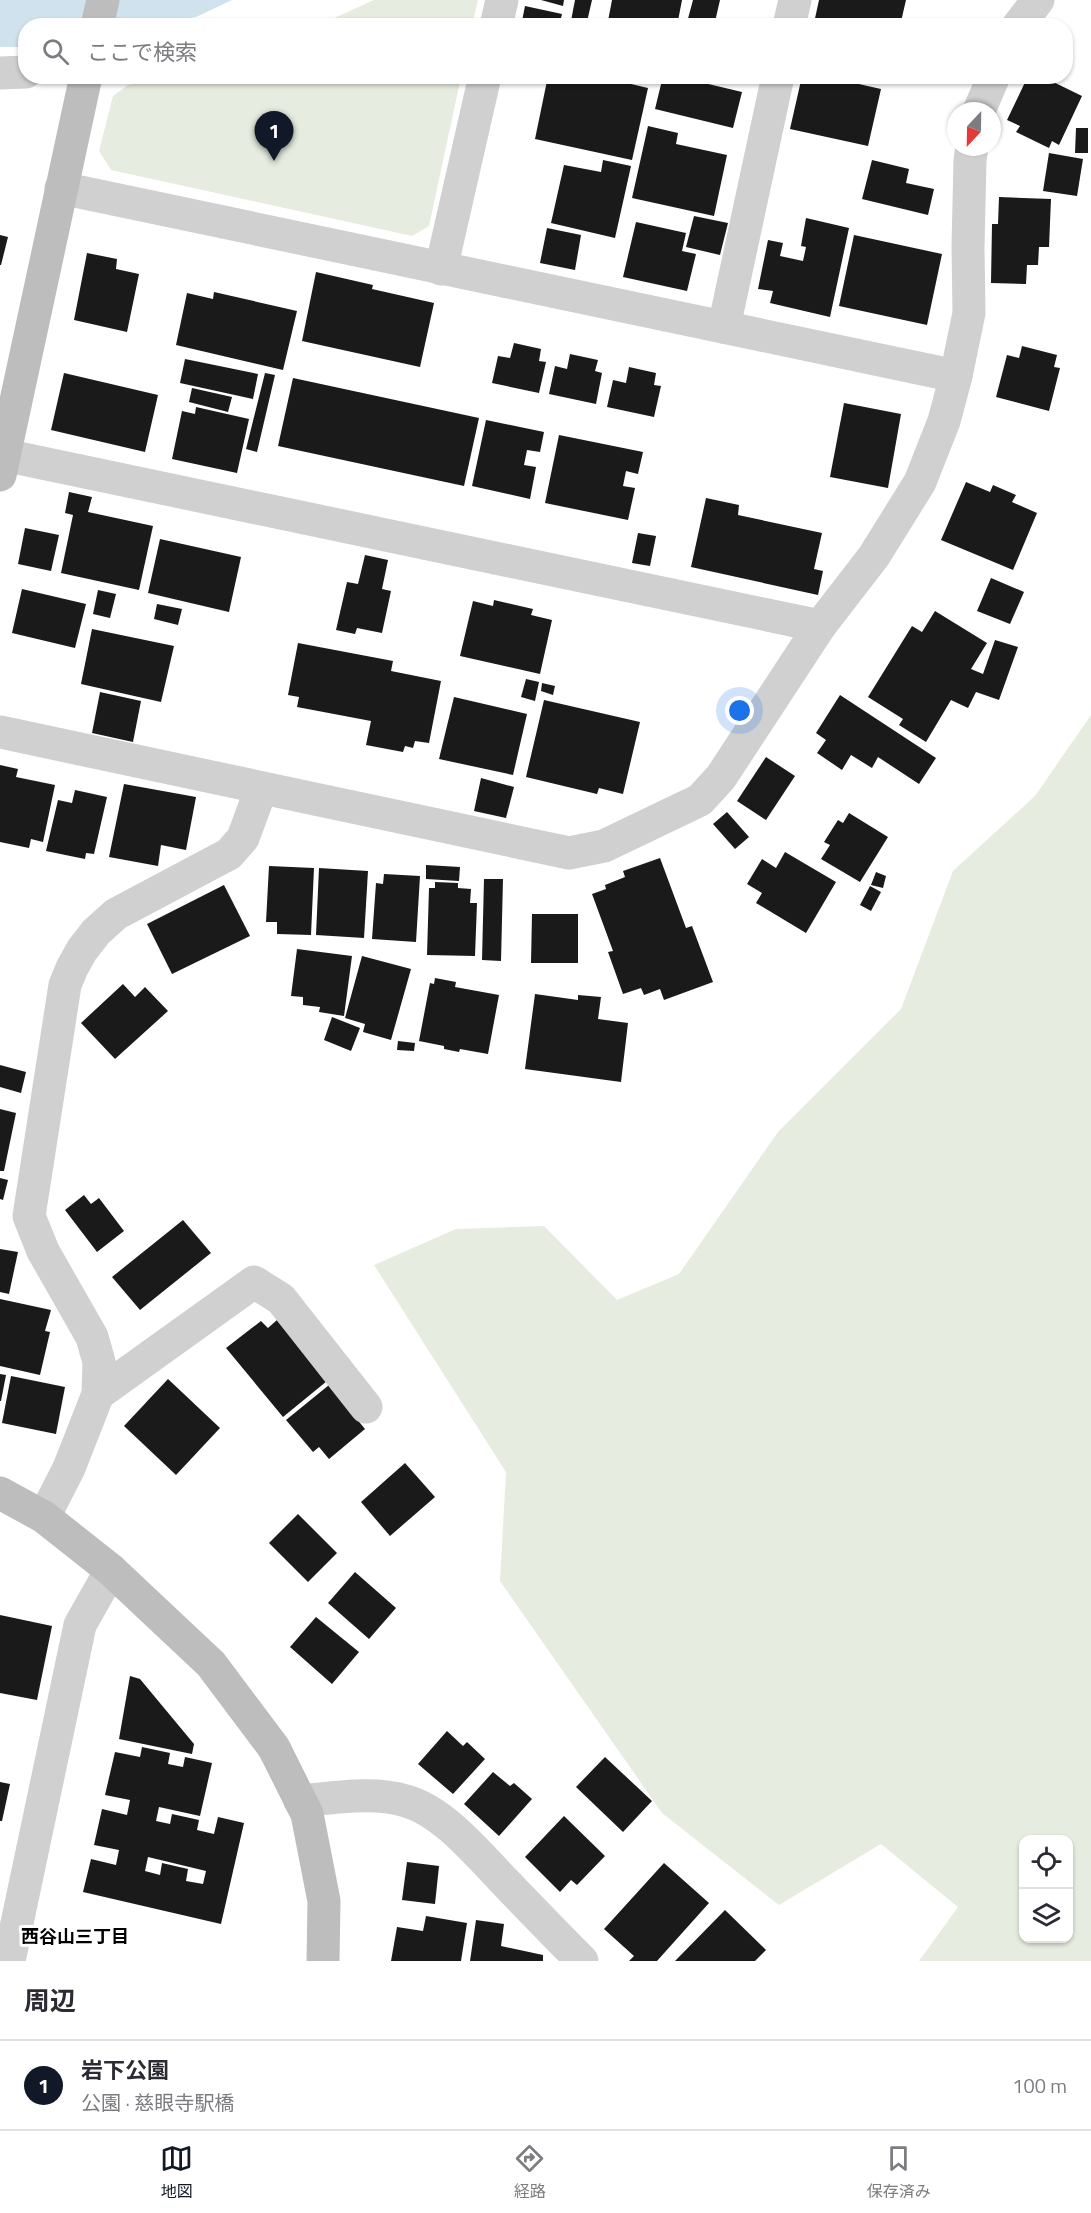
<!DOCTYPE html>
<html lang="ja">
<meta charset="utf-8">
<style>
body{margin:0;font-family:"Titillium Web","Noto Sans JP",sans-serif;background:#f7f7f7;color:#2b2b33}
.controls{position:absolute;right:18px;bottom:18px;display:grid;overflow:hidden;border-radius:12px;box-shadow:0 2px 4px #0004}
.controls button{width:54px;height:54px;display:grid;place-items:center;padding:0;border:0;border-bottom:2px solid #e1e1e2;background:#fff;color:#2b2b33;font:30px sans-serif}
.compass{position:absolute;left:947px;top:102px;width:54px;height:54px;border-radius:50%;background:#fff;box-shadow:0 2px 4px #0004;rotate:202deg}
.you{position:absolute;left:740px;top:711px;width:21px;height:21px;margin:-15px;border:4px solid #fff;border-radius:50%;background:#1a73e8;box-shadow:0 0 0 9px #1a73e833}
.badge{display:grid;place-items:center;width:39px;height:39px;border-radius:50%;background:#111827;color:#fff;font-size:20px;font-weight:700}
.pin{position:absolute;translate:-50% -50px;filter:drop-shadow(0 2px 3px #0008)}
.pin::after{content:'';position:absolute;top:32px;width:21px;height:18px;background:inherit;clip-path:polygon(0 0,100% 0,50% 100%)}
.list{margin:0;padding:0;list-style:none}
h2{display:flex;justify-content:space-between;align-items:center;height:78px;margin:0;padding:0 24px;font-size:26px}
h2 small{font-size:20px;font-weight:400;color:#7c7c81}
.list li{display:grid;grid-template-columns:39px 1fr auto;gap:18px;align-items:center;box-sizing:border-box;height:90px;padding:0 24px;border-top:2px solid #e1e1e2}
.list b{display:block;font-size:22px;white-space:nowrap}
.list p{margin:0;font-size:20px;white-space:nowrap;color:#7c7c81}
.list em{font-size:20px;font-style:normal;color:#7c7c81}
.icon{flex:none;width:33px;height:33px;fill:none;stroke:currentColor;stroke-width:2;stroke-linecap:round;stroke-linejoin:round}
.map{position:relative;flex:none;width:1091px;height:1961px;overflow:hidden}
.search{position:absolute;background:#fff;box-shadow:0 2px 4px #0004;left:18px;right:18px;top:18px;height:66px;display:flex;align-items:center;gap:15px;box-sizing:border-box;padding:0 21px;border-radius:24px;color:#7c7c81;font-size:22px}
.sheet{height:168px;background:#fff}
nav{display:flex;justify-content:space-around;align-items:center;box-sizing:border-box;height:84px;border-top:2px solid #e1e1e2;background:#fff;font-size:16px;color:#7c7c81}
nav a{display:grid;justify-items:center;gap:3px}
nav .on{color:#111827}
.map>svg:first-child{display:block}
</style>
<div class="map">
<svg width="1091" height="1961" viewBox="0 0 1091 1961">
<rect width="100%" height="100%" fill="#fff"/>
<g fill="#e6ecdf" fill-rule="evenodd">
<path d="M374,0H478L472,25H319Z"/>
<path d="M174,76L461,77L429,226L412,236L111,170L99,151L113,96L128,85Z"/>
<path d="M1091,715V1961H919L958,1907L881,1844L779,1905L662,1813L500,1581L506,1472L374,1265L456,1229L544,1226L617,1300L679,1274L778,1132L901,1009L953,871L1035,796ZM1024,1840H1068V1938H1024Z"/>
</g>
<path fill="#cfe2ee" d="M0,0H232L196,17L150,25L26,26L25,47H0Z"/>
<g fill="#1a1a1a" fill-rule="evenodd">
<path d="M541,0H564L563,6Z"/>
<path d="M575,0H592L586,26H570Z"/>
<path d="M612,0H682L677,26H626L608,21Z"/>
<path d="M693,0H720L714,26H686Z"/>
<path d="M819,0H906L900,26H825L814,23Z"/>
<path d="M525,6L562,14L559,26H545L522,21Z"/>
<path d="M548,76H597L648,88L632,160L535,139Z"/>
<path d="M663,76H683V78L742,92L733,128L655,109Z"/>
<path d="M802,76H823L881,89L868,146L790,129Z"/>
<path d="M1028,76H1041L1082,96L1059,145L1052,141L1049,148L1016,132L1020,126L1007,120Z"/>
<path d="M648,126L678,133L676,144L727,155L714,216L632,198Z"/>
<path d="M1076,128H1088V153H1075Z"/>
<path d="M1049,153L1083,159L1077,196L1043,191Z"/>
<path d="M603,160L631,166L615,238L551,223L564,165L601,172Z"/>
<path d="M872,160L909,169L906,183L934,189L928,215L862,199Z"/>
<path d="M999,197L1051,199L1049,247H1039L1038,265H1027L1026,284L991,283L992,224H998Z"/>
<path d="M694,216L728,223L720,255L686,247Z"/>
<path d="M806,218L849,228L830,317L770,303L773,291L758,289L768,240L783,243L780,256L803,261L806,247L801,246Z"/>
<path d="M636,222L686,233L682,251L696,254L687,291L623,277Z"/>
<path d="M547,228L581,235L575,270L540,263Z"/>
<path d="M0,235L8,237L1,265H0Z"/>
<path d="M854,235L942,254L927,325L839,306Z"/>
<path d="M87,253L117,259L116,269L139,274L127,332L74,320Z"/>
<path d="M316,272L373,285L372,289L434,303L420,367L302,341Z"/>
<path d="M214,292L297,311L283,370L176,345L187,293L213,299Z"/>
<path d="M514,343L541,349L539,361L546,362L539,393L492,383L498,356L510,358Z"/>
<path d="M1022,346L1057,355L1054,367L1060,368L1049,411L996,397L1007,355L1019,358Z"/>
<path d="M570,354L598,360L595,371L602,373L596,404L549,394L555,366L567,369Z"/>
<path d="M185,359L258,374L253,399L180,383Z"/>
<path d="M629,367L656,373L654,385L661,386L654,417L607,407L613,380L626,383Z"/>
<path d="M64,373L158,395L145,452L51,430Z"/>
<path d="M265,373L275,375L257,452L246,449Z"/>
<path d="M293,378L479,418L464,486L278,446Z"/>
<path d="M192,388L232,397L228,412L189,402Z"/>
<path d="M844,403L901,414L888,488L830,477Z"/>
<path d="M196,407L249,419L237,473L172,459L182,411L195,414Z"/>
<path d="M486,420L544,432L540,452L527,450L524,465L536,467L530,499L472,486Z"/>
<path d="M559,435L643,452L638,474L626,471L623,486L635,488L628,520L545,503Z"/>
<path d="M966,482L990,492L993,485L1016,495L1012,502L1037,513L1013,570L941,540Z"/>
<path d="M69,492L92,497L88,512L153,526L139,590L61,573L73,515L65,513Z"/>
<path d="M706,498L739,505L738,515L822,533L814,569L823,571L818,595L691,567Z"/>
<path d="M25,528L59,535L51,571L18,564Z"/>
<path d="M638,533L656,536L650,566L632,563Z"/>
<path d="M160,539L241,557L229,612L148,593Z"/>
<path d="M365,555L388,560L382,589L391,591L382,633L357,628L355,634L336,630L347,582L358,584Z"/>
<path d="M991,578L1024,592L1010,624L977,611Z"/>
<path d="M22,589L86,604L75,648L12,633Z"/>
<path d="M98,590L116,594L110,618L93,614Z"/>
<path d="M494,600L533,609L531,615L552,620L540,674L460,656L473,601L493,606Z"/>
<path d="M157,604L182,609L178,625L154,619Z"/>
<path d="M935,611L987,643L971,669L983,674L995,640L1018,647L999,700L976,692L968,708L951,700L926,742L899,725L903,719L868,697L912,626L922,632Z"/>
<path d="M92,629L174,646L161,702L81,684Z"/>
<path d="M298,643L393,661L391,671L441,681L429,743L415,741L413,748L405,746L403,752L366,745L371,721L297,707L299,697L288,695Z"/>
<path d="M526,679L539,682L535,701L521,697Z"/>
<path d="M542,683L555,686L553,695L541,691Z"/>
<path d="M100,692L141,701L133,742L92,733Z"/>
<path d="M840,695L936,758L919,784L878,757L872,768L851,755L842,770L817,753L826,740L816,733Z"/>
<path d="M454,697L527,714L513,775L439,759Z"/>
<path d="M544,700L640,722L623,794L599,788L597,794L526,777Z"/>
<path d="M766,757L795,776L766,820L737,801Z"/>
<path d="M0,765L18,769L16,777L55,785L43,842L31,839L29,848L0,842Z"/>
<path d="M481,778L514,787L506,818L474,811Z"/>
<path d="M124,784L196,797L186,850L161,845L158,866L109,857Z"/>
<path d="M75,790L107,797L94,854L86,853L85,859L46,851L58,800L72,803Z"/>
<path d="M727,812L749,837L735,849L713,824Z"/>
<path d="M849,813L888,837L860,882L821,859L830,845L824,842L838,820L843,823Z"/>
<path d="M785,852L836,882L806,933L756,903L762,893L747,884L762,859L776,868Z"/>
<path d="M660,858L686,928L692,926L713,982L664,1000L660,989L644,995L641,988L623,994L608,952L613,951L592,894L606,889L605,885L625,877L623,871Z"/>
<path d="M426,865L460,867L459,881L426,879Z"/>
<path d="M269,866L314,868L311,935L277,934V922H266Z"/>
<path d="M319,868L368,871L364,938L316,935Z"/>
<path d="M876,872L886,876L883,888L871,885Z"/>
<path d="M384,874L420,876L416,942L372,939L376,883L383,884Z"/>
<path d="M484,879H503L501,961L482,960Z"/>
<path d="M435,882L458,883V888L471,889L470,903H477L475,956L427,955L429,888H435Z"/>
<path d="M224,885L250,936L172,974L147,924Z"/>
<path d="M870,886L881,892L871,911L860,905Z"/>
<path d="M532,914H578V963H531Z"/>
<path d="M297,949L352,956L344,1016L319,1012L320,1007L303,1005V997L291,996Z"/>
<path d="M362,956L411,969L391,1040L363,1032L365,1024L345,1018Z"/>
<path d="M435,978L456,982L455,987L499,995L488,1054L460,1049L459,1052L444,1049V1046L419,1041L430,983L434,984Z"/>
<path d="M123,984L135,997L145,987L168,1011L115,1059L81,1023Z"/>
<path d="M535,994L578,1000V995L601,997L598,1019L628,1023L621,1082L525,1069Z"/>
<path d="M332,1017L360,1028L351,1051L324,1040Z"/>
<path d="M398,1041L415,1043L414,1051L397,1050Z"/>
<path d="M0,1065L26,1072L21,1093L0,1087Z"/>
<path d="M0,1109L16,1113L4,1171H0Z"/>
<path d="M0,1178L8,1180L3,1200L0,1199Z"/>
<path d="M84,1195L91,1204L99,1198L124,1231L97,1252L65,1210Z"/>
<path d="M183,1220L211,1253L140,1310L112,1277Z"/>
<path d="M0,1249L18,1252L9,1294L0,1292Z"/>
<path d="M0,1299L51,1310L45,1331L50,1332L40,1375L0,1366Z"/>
<path d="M277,1320L327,1381L283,1417L226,1348L261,1321L268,1328Z"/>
<path d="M0,1374L6,1375L1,1401H0Z"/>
<path d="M11,1376L65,1387L56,1434L2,1423Z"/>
<path d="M168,1379L220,1428L176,1475L124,1426Z"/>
<path d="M329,1385L365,1429L329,1459L319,1447L313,1452L286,1420Z"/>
<path d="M405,1463L435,1497L390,1536L361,1502Z"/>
<path d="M298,1514L337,1553L308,1582L269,1543Z"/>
<path d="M355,1572L396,1608L369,1639L328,1603Z"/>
<path d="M0,1615L52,1626L37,1700L0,1693Z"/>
<path d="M316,1617L359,1652L332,1684L290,1647Z"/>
<path d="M130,1676L140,1679L194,1744L192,1754L119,1739Z"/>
<path d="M447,1731L463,1746L467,1742L485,1759L453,1794L418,1764Z"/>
<path d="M142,1747L170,1753L168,1764L183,1767L185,1757L212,1763L200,1816L159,1807L156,1821L170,1824L172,1814L199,1820L197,1830L214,1834L218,1817L244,1823L221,1924L83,1892L91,1859L116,1865L119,1850L94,1845L102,1809L127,1815L130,1800L105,1795L115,1752L140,1757ZM148,1857L206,1871L203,1884L186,1881L188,1869L162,1863L160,1875L145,1871Z"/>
<path d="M605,1757L652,1801L623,1832L576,1787Z"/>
<path d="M493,1772L510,1786L514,1783L532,1799L499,1836L464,1804Z"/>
<path d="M0,1782L10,1784L2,1821H0Z"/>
<path d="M564,1816L605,1856L577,1885L571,1880L560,1892L525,1857Z"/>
<path d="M407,1862L439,1866L435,1904L402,1900Z"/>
<path d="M664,1863L709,1903L657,1961H629L634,1956L604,1929Z"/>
<path d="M725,1910L766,1950L755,1961H675Z"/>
<path d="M426,1916L467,1923L461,1961H391L397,1927L423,1931Z"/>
<path d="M476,1920L504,1924L501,1946L543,1955V1961H470Z"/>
</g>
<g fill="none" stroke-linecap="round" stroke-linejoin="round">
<g stroke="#d0d0d0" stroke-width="33">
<path d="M496,26L502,0"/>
<path d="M789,26L795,0"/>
<path d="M1018,26L1038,0"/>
<path d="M0,73L26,72"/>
<path d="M979,111L994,76"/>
<path d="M441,269L485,76"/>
<path d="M724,327L778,76"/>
<path d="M956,376L969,313L968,247L970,160L972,147"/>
<path d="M4,455L820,626"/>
<path d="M0,732L569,853L604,846L700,800L721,777L820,626L874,556L920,482L944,421L956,376L61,188"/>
<path d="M98,1394L254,1282L281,1299L366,1407"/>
<path d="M44,1517L69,1468L98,1394L99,1362L92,1337L43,1251L29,1216L65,985L72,968L82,950L96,932L116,914L229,854L243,838L261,789"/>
<path d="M300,1801C334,1798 373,1791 406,1801C443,1811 479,1855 505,1882C530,1908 556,1935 582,1961"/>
<path d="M9,1961L80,1625L111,1570"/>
</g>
<g stroke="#bdbdbd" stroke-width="33">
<path d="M97,26L103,0"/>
<path d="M0,475L86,76"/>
<path d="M0,1493L44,1517L111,1570L211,1664L274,1748L307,1814L324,1901L323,1961"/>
</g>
</g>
<g text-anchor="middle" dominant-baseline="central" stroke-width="6" stroke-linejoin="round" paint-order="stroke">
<g font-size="18" font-weight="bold" fill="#000" stroke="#fff">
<text x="75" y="1936">西谷山三丁目</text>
</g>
</g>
</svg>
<div class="controls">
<button><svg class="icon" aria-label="locate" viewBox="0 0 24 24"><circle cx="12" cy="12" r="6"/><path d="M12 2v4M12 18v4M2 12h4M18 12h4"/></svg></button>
<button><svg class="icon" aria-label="layers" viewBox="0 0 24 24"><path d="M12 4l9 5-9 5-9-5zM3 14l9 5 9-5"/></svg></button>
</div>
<svg class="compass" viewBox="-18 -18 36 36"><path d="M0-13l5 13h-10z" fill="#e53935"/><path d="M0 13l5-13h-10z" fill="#7c7c81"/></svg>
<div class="you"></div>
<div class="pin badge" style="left:274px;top:161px">1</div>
<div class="search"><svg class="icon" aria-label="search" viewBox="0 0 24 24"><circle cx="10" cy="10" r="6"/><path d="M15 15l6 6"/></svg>ここで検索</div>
</div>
<section class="sheet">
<h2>周辺<small></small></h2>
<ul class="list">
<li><span class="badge">1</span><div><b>岩下公園</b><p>公園 · 慈眼寺駅橋</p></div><em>100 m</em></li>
</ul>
</section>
<nav>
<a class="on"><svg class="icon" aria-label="map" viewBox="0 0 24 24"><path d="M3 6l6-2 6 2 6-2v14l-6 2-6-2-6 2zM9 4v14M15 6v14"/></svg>地図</a>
<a><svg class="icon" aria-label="directions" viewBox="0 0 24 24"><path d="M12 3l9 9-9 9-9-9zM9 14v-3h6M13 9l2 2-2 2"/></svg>経路</a>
<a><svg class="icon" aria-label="saved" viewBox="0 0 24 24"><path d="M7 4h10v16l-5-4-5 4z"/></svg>保存済み</a>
</nav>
